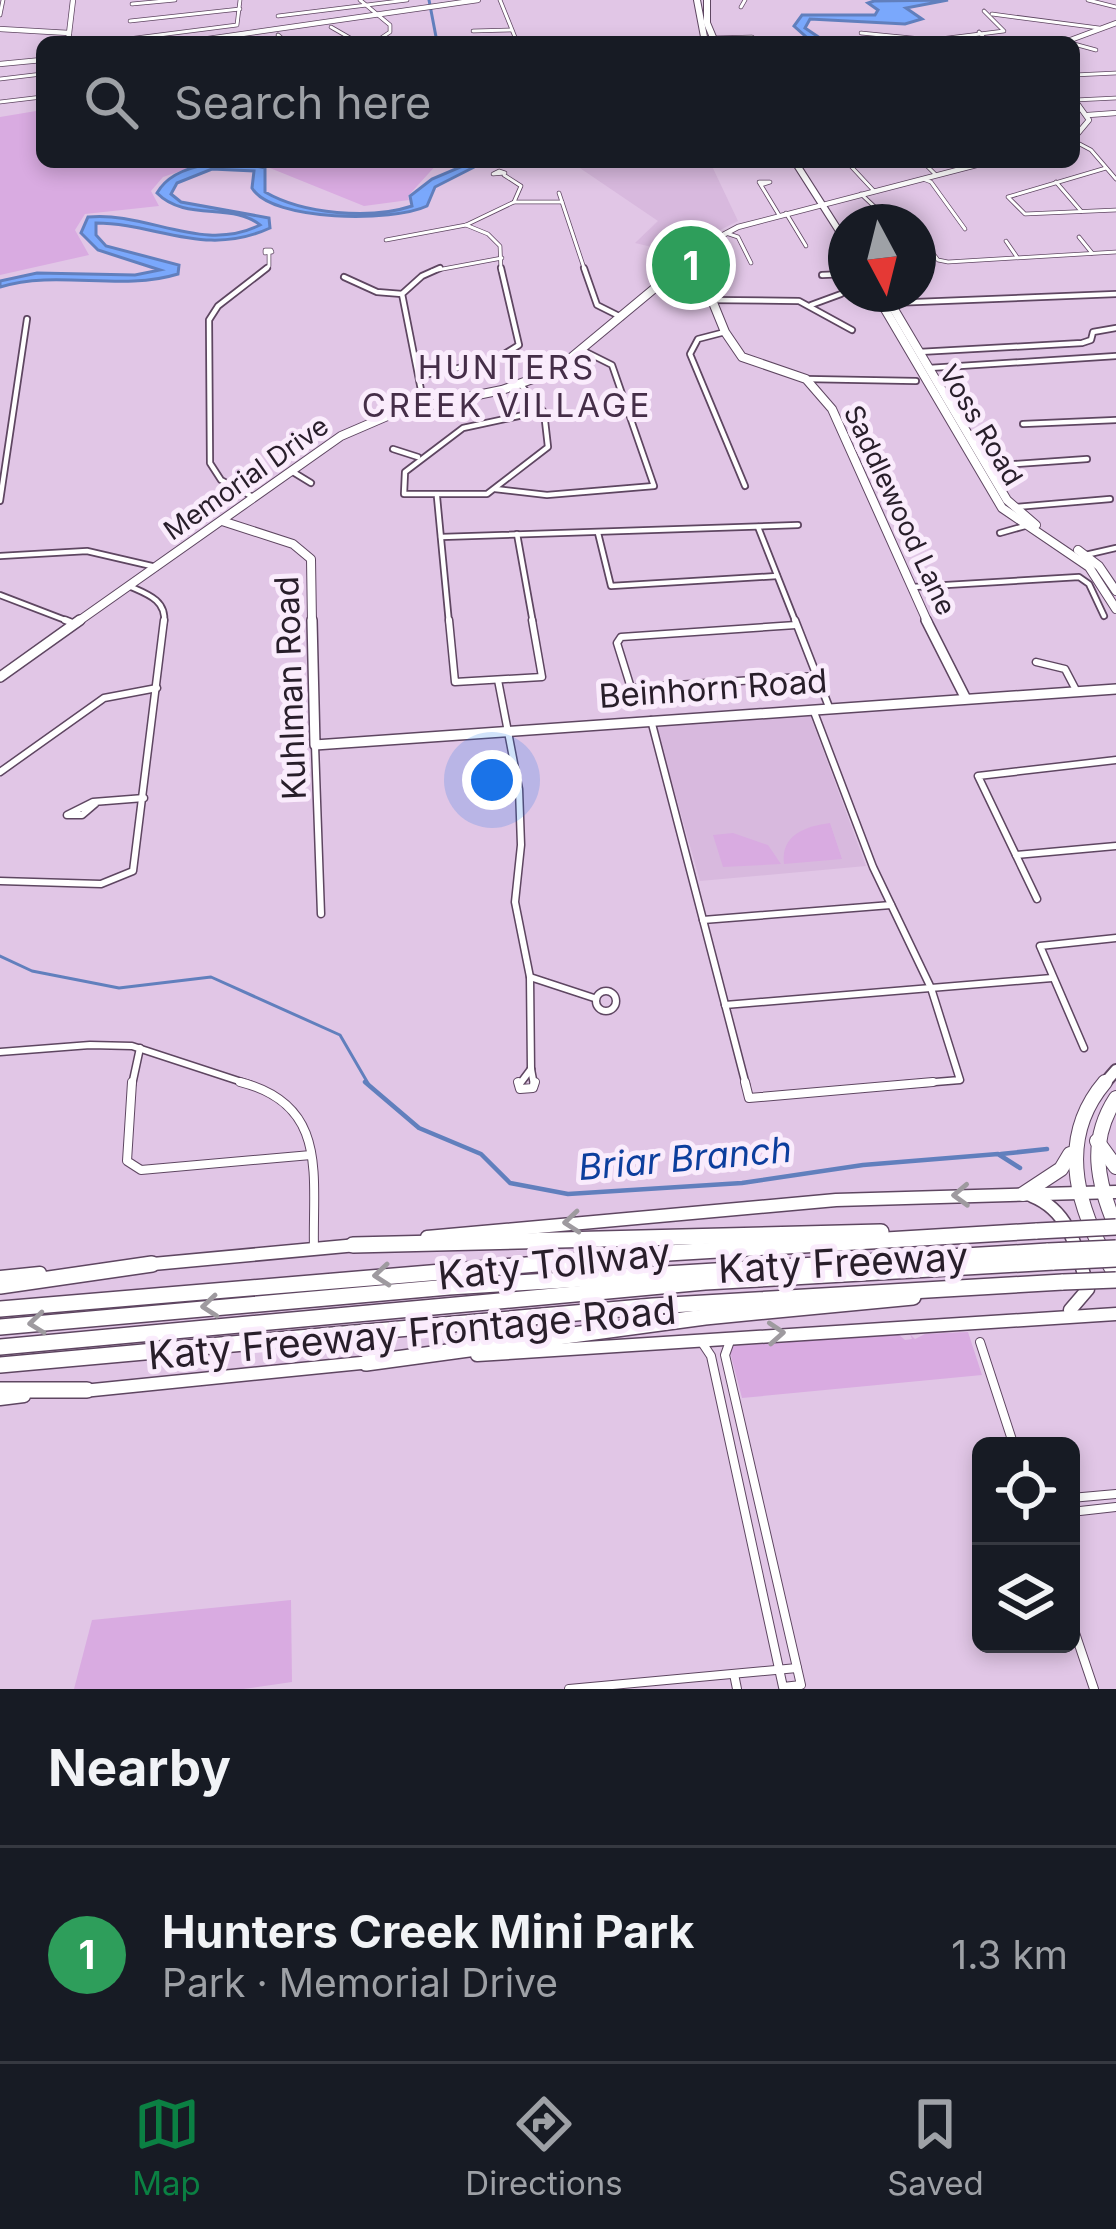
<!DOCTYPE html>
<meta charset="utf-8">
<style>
body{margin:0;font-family:Inter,sans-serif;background:#242831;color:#f1f3f6}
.controls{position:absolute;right:36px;bottom:36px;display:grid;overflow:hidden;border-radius:18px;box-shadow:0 6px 18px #0003}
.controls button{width:108px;height:108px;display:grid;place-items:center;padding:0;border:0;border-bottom:3px solid #363941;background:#171b24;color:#f1f3f6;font:60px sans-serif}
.compass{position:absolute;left:828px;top:204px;width:108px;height:108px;border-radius:50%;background:#171b24;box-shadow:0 6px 18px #0003;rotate:173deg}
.you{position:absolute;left:492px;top:780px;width:42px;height:42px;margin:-30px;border:9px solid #fff;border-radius:50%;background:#1a73e8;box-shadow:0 0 0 18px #1a73e833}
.badge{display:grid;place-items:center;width:78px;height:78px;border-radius:50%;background:#0b8043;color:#fff;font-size:39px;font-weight:700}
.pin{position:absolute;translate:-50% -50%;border:6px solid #fff;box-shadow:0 3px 12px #0006}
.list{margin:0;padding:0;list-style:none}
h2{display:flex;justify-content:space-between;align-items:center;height:156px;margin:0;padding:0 48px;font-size:51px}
h2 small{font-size:39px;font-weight:400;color:#9ea1a6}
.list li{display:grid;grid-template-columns:78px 1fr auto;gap:36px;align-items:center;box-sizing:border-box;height:216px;padding:0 48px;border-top:3px solid #363941}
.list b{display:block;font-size:45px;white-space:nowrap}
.list p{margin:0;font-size:39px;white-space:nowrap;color:#9ea1a6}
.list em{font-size:39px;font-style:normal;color:#9ea1a6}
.icon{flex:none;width:66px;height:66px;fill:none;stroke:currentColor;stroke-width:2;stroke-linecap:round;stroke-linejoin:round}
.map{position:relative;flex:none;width:1116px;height:1689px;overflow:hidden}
.search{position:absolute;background:#171b24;box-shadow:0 6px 18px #0003;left:36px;right:36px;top:36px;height:132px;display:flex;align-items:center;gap:30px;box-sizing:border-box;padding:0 42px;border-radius:18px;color:#9ea1a6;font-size:45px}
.sheet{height:372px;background:#171b24}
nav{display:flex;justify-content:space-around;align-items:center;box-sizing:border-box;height:168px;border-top:3px solid #363941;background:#171b24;font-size:33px;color:#9ea1a6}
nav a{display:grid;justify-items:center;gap:6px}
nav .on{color:#0b8043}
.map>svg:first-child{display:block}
</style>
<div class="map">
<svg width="1116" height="1689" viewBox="0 0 1116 1689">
<rect width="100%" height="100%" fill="#e1c6e6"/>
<g fill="#d8b9de">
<path d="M571,162H710L738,221L708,236L686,255L635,243L658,221Z"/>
<path d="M810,715L866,866L700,881L656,727Z"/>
</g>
<g fill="#d9abe1">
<path d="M42,110V162H439L408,196L409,200L364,206L260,164L192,167L163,177L151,191L159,206L85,214L75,230L89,255L0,275V117Z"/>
<path d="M830,823L842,859L784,864C780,835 806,826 830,823Z"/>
<path d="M733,833L768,845L781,864L723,867L713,835Z"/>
<path d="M968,1332L982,1375L742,1398L730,1352L732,1346L899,1335L905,1340L912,1339L910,1334L915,1339L925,1334Z"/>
<path d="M291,1600L292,1682L243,1689H74L92,1620Z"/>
</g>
<g fill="#7aa8fc" stroke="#617fbd" stroke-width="3">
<path d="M948,0L906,8L922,19L905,24L810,19L805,28L826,42H812L794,26L802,15H875L878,10L868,3L874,1Z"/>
<path d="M472,162H484L435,187L427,206C394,222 272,222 252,188L254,171L212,169L177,183L171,194L181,202L269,218L270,228C205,258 156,223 96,223V235L106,246L179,265L178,274C120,292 58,269 0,287V281L37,273L135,275L160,270L98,250L81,233L88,217C147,211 202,254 260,225C233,202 185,222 157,193C176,160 232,160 265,168V192C303,214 370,220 412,206L410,196L432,179Z"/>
</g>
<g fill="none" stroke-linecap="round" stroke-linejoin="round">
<g stroke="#617fbd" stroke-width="3">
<path d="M429,0L437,42"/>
<path d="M0,956L32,971L119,988L211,977L340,1035L369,1085"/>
</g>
<g stroke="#617fbd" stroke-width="4.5">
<path d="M365,1082L419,1128L481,1154L510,1183L568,1194L742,1183L863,1165L998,1154L1020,1168"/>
<path d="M1001,1154L1047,1149"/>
</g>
<defs>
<g id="street-far3">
<path d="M360,0L390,25V32L375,42"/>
<path d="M500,0L517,42"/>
<path d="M1088,0L1116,7"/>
<path d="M132,4L175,0"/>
<path d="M741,7L745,0"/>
<path d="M992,14L1099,28"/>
<path d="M0,15L3,0"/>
<path d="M278,16L407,0"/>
<path d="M130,21L240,9"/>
<path d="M331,27L357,42"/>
<path d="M473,31L511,30"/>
<path d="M979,32L988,42"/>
<path d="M861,33L932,40L1004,31L984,11"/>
<path d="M278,35L286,42"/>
<path d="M712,38L752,37L758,42"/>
<path d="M128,39L237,25L240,0"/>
<path d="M1074,44L1096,50"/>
<path d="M1074,75L1116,73"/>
<path d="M0,79L42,74"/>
<path d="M1075,100L1116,98"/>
<path d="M0,102L42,97"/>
<path d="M1074,141L1091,150L1116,179"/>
<path d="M847,162L874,191"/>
<path d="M923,162L936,175"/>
<path d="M1106,168L1008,197L1025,214L1116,210"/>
<path d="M499,171L505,173L493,174Z"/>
<path d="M923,179L931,182L965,229"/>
<path d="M1056,182L1081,211"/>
<path d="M761,185L770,182H759L779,215"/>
<path d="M559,193L585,271"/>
<path d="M861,194L878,210L863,220"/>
<path d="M514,202H562"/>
<path d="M786,213L806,246"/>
<path d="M466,225L488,234L500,246L501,271"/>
<path d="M726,233L738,237L751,263"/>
<path d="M1079,237L1092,253"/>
<path d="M386,240L466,225L514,202L521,186L504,175"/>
<path d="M1006,241L1017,257"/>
<path d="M928,247L938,260L948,262L1116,252"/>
<path d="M265,250H271L272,252L265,253Z"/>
<path d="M263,271L269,266V253"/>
<path d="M432,271L502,258"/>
</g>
<g id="street-far2">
<path d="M584,268L597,305L621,317"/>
<path d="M822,275L846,274"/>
<path d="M344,277L377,292L402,294"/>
<path d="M710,300L799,301L852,330"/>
<path d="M891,303L1116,294"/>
<path d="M811,305L841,294"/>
<path d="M725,332L698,339L690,354L745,486"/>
<path d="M919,352L1082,343L1091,340L1093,332L1116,328"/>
<path d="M929,368L1116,356"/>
<path d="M419,376L493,361L519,345L501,268"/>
<path d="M806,379L916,381"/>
<path d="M521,385L544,412L548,447L487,494H404L405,472L463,428L542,411"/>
<path d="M432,404L421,390L402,294L422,276L440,268"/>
<path d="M1023,424L1116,420"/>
<path d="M393,449L418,457"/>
<path d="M987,466L1087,459"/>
<path d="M293,472L311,483"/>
<path d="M495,489L547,495L654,486L612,365L584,351"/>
<path d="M253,497L221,480L210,463L209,320L218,306L267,268"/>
<path d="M437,497L449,623"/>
<path d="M0,501L27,319"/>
<path d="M1015,507L1110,499"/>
<path d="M758,527L796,623"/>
<path d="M598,533L611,586L777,576"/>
<path d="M1000,533L1025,526"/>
<path d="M517,534L533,623"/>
<path d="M441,537L798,525"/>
<path d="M0,556L87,551L156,567"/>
<path d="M1081,556L1116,548"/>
<path d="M129,586C147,594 167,600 164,623"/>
<path d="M913,587L1079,577L1089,584L1104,616"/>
<path d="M0,595L73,623"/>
</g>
<g id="street-far1">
<path d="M65,620L75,624"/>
<path d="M449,620L455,682L542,677L532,620"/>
<path d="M795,620L829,707"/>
<path d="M796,625L621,637L617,643L631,688L816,676"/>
<path d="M1036,662L1065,669L1076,690"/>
<path d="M498,680L519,789L521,845L515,902L530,977L531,1069"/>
<path d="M814,712L873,867L931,988L960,1080L898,1085"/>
<path d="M651,720L746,1085"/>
<path d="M315,745L321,914"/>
<path d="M0,772L104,698L157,688"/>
<path d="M96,803L82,815H67L93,802L144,798"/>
<path d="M1016,855L1116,846"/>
<path d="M0,881L101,884L133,871L164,620"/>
<path d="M1037,899L978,776L1116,760"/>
<path d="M703,920L891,905"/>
<path d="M530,977L594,998"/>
<circle cx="606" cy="1001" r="10"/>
<path d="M725,1005L1052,978"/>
<path d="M1084,1048L1040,946L1116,938"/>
<path d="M0,1052L90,1045L132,1046L251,1085"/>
<path d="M531,1069L534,1085"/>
<path d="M132,1085L140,1048"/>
<path d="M519,1085L531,1069"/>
</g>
<g id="street">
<path d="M132,1082L127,1161L141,1170L311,1155"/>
<path d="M240,1082C330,1105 312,1176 314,1250"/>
<path d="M518,1082L520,1089L533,1088L535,1082"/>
<path d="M745,1082L749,1098L933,1082"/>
<path d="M980,1342L1014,1446"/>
<path d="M703,1344L711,1356L783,1687L801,1685L725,1355L730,1341"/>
<path d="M1071,1498L1116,1494"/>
<path d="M1071,1512L1116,1507"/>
<path d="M1071,1621L1094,1689"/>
<path d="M734,1674L737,1689"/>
<path d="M569,1689L797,1668"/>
</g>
<g id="secondary-far3">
<path d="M0,29L69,33"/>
<path d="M68,42L73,0"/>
<path d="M187,42L478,0"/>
<path d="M1065,42L1116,23"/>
<path d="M0,64L42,60"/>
<path d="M1074,99L1089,120L1074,138"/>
<path d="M1088,115L1116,113"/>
<path d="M680,269L684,271"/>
<path d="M676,271L710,242L738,227L988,162"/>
</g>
<g id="secondary-far2">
<path d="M680,269L703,278L725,332L742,357L806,379L832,409L928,623"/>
<path d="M222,521L293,544L311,559L312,623"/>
<path d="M76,623L341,436L399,411L502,390L555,371L679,268"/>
</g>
<g id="secondary-far1">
<path d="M312,620L315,745L1116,689"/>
<path d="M926,620L965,697"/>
<path d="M0,677L80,620"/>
</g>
<g id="secondary">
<path d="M1032,1196C1072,1212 1077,1252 1088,1289L1070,1310"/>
<path d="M427,1237L836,1200L1116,1192"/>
<path d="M153,1264L357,1245"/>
<path d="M0,1277L40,1273"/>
<path d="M477,1355L1116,1314"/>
<path d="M83,1391L371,1362"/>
<path d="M0,1399L24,1396"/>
</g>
<g id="primary-far3">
<path d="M697,0L705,42"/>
<path d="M707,0V23L715,42"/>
<path d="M795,162L846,242"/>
</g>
<g id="primary-far2">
<path d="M876,294L1002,508L1089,567L1116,609"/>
<path d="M885,294L1007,500L1036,525"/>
<path d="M1078,550L1099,566L1116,591"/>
</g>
<path id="primary-far1" d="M1103,1085L1116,1070"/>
<g id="primary">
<path d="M1105,1082C1053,1143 1080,1215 1116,1276"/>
<path d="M1116,1098C1088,1141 1097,1182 1116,1227"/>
<path d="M1097,1141L1116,1167"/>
<path d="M1023,1194L1061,1169L1070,1154"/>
</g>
<g id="highway">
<path d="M353,1245L881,1232"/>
<path d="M0,1286L152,1264"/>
<path d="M0,1309L668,1253L1037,1231"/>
<path d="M0,1327L449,1287L1048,1251"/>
<path d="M0,1347L705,1282L1054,1262"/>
<path d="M366,1363L705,1317L913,1297"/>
<path d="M0,1365L653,1306L1063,1282"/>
<path d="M0,1390H87"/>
</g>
</defs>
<use href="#street-far3" stroke="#5e4661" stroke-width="4.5"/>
<use href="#street-far2" stroke="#5e4661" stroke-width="8"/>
<use href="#street-far1" stroke="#5e4661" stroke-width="9"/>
<use href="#street" stroke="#5e4661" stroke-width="10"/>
<use href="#secondary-far3" stroke="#5e4661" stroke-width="6"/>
<use href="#secondary-far2" stroke="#5e4661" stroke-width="10"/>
<use href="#secondary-far1" stroke="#5e4661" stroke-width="12"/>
<use href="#secondary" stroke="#5e4661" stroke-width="15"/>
<use href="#primary-far3" stroke="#5e4661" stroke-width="8"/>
<use href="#primary-far2" stroke="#5e4661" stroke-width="10"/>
<use href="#primary-far1" stroke="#5e4661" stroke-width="14"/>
<use href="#primary" stroke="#5e4661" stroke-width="16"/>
<use href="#highway" stroke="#5e4661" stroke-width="18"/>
<use href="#street-far3" stroke="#fff" stroke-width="3"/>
<use href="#street-far2" stroke="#fff" stroke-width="4.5"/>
<use href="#street-far1" stroke="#fff" stroke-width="6"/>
<use href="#street" stroke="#fff" stroke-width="8"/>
<use href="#secondary-far3" stroke="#fff" stroke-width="4.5"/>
<use href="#secondary-far2" stroke="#fff" stroke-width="8"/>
<use href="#secondary-far1" stroke="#fff" stroke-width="9"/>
<use href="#secondary" stroke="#fff" stroke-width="12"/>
<use href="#primary-far3" stroke="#fff" stroke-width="6"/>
<use href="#primary-far2" stroke="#fff" stroke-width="8"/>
<use href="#primary-far1" stroke="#fff" stroke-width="10"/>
<use href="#primary" stroke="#fff" stroke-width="14"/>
<use href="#highway" stroke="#fff" stroke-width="15"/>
<defs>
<g id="highway-bridge">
<path d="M1037,1231L1116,1227"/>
<path d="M1048,1251L1116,1248"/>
<path d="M1054,1262L1116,1259"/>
<path d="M1063,1282L1116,1280"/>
</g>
</defs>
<use href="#highway-bridge" stroke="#5e4661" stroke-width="18" stroke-linecap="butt"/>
<use href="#highway-bridge" stroke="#fff" stroke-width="15"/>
</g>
<defs><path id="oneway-chevron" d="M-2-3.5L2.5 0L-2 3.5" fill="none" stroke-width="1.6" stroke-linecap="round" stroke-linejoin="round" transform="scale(3)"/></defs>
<g stroke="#9e9a9f">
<use href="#oneway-chevron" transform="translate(961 1195) rotate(178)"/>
<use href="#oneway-chevron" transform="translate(572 1222) rotate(175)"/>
<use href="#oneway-chevron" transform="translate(382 1275) rotate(175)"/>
<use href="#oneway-chevron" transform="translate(210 1306) rotate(175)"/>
<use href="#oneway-chevron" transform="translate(37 1323) rotate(174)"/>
<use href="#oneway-chevron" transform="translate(776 1333) rotate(-4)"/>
</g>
<g text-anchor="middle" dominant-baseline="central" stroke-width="10" stroke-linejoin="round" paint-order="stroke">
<g font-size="27" fill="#281e2a" stroke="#faecfc">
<text transform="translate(981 425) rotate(59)">Voss Road</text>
<text transform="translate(246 478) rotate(-35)">Memorial Drive</text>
<text transform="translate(900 510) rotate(65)">Saddlewood Lane</text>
</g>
<g font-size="33" letter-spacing="3" fill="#452e48" stroke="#faecfc">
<text x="507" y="367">HUNTERS<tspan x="507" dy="38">CREEK VILLAGE</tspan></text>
</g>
<g font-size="33" fill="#281e2a" stroke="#faecfc">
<text transform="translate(290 688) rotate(-92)">Kuhlman Road</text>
<text transform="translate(713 688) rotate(-4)">Beinhorn Road</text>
</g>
<g font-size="36" font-style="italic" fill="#0c3e9d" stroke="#faecfc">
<text transform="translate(685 1158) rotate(-5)">Briar Branch</text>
</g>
<g font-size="39" fill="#281e2a" stroke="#faecfc">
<text transform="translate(843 1262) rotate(-3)">Katy Freeway</text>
<text transform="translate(554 1263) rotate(-6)">Katy Tollway</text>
<text transform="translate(412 1332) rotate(-5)">Katy Freeway Frontage Road</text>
</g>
</g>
</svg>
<div class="controls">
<button><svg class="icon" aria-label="locate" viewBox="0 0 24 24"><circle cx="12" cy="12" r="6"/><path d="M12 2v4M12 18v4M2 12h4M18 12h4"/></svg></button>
<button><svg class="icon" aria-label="layers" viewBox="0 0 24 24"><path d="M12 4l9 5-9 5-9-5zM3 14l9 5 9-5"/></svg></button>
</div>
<svg class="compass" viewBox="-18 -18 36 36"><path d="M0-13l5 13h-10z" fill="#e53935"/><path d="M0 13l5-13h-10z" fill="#9ea1a6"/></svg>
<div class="you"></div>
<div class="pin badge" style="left:691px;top:265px;background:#2e9e5b">1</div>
<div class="search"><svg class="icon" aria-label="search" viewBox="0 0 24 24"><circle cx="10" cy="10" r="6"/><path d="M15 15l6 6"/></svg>Search here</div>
</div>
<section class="sheet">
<h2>Nearby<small></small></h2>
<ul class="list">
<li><span class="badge" style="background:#2e9e5b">1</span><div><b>Hunters Creek Mini Park</b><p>Park · Memorial Drive</p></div><em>1.3 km</em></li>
</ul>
</section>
<nav>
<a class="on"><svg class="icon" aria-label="map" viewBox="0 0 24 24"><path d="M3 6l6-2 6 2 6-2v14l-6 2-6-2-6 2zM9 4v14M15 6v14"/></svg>Map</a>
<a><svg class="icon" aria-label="directions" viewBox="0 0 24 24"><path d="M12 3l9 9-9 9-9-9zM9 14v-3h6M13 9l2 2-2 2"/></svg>Directions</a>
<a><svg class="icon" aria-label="saved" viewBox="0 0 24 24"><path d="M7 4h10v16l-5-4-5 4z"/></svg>Saved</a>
</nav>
